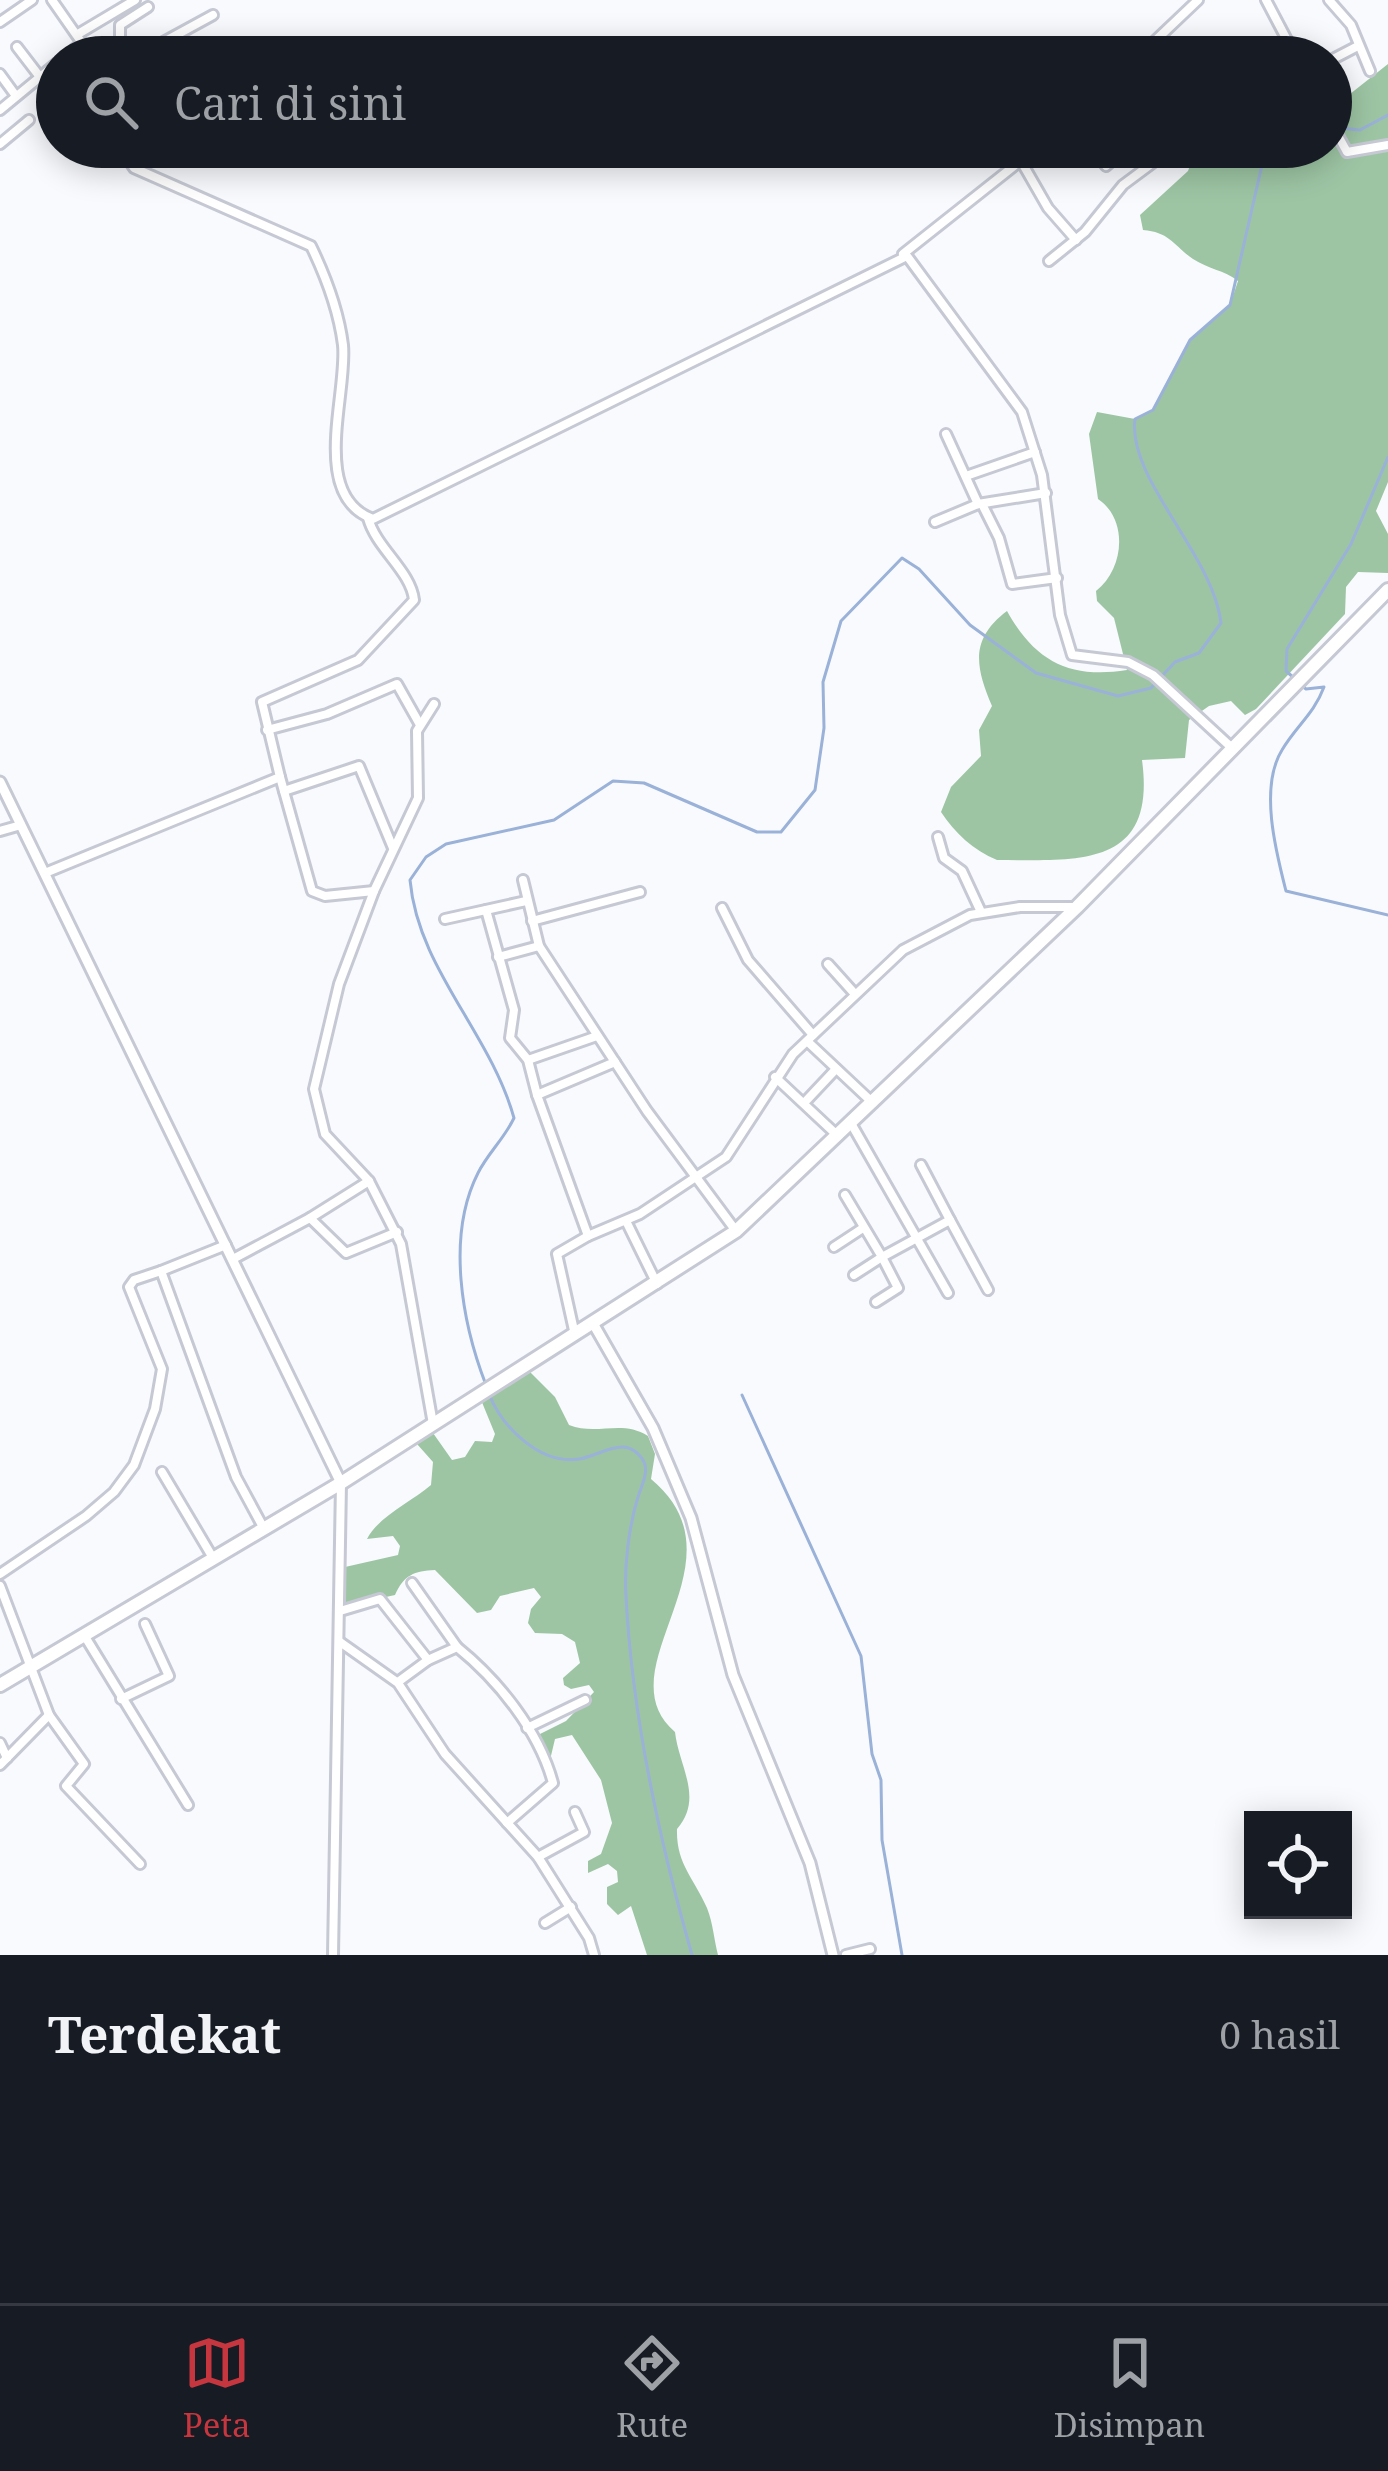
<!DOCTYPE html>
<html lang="id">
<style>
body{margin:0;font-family:"Noto Serif",serif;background:#20242c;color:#f1f3f6}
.controls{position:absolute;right:36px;bottom:36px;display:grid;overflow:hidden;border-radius:0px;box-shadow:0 6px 30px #0003}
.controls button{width:108px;height:108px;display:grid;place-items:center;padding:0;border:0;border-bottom:3px solid #363941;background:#171b24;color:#f1f3f6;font:60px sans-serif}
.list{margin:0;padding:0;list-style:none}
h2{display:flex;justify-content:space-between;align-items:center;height:156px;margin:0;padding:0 48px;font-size:51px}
h2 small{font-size:39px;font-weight:400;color:#9ea1a6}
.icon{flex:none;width:66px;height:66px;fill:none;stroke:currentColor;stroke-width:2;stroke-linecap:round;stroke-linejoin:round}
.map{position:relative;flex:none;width:1388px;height:1955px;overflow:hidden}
.search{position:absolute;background:#171b24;box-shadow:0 6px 30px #0003;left:36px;right:36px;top:36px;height:132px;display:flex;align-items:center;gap:30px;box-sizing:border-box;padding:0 42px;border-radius:66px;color:#9ea1a6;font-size:45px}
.sheet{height:348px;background:#171b24}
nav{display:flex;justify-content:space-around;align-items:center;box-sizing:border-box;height:168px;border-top:3px solid #363941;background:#171b24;font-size:33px;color:#9ea1a6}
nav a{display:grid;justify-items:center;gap:6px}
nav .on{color:#c6363e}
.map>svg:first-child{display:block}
</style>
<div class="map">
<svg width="1388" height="1955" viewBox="0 0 1388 1955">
<rect width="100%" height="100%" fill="#f9fafe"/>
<g fill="#9dc5a4">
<path d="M1388,64V482L1376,511L1388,534V573L1358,572L1346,587L1345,614L1256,709L1245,715L1231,701L1209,706L1189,720L1185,758L1142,760C1157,870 1076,860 997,860C973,850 955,833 941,812L951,787L981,756L979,730L992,706C975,666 970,639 1007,611C1035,661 1069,679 1127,670L1114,618L1097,601L1096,591C1125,568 1128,519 1098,499L1089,434L1097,412L1135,419L1153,410L1190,340L1230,305L1238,281C1224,270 1208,269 1193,259C1174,246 1170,232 1143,230L1140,215L1188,171L1197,147H1331V109Z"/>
<path d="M525,1367L555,1397L569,1425C597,1436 622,1419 648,1436L655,1454L651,1479C751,1562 601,1668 675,1732C679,1767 704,1798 677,1829C676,1864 694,1878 707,1908C713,1923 714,1940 718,1955H647L631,1906L618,1915L607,1904V1887L618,1882L617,1871L608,1864L588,1873V1861L601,1854L612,1823L601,1780L572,1735L555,1739L550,1760L536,1736L566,1721L594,1692L589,1685L571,1689L564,1685L563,1678L580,1663L575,1642L562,1634L535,1633L528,1623L531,1609L541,1597L534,1588L500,1596L491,1610L477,1613L435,1570C414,1571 404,1575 395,1595L340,1607L345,1567L398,1555L400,1546L393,1536L367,1539C378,1517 411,1502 431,1485L433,1462L417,1444L433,1433L452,1460L465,1457L475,1441L492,1442L495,1434L479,1395Z"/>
</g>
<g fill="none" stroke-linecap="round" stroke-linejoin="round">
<g stroke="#9ab1d8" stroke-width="3">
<path d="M1340,128L1360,130L1388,115"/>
<path d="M1294,678L1286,671L1287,649L1351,544L1388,457"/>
<path d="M1301,685L1306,689L1324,687C1314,714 1296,726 1282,750C1259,787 1276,852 1286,891L1388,915"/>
<path d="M486,1385C462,1323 446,1236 478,1173C488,1153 504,1139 514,1118C490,1032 418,969 410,880L426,857L446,844L554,820L613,781L644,783L757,832H781L815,790L824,728L823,682L841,621L902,558L919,569L970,625L1036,673L1118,696L1151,688L1175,662L1199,653L1221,623C1213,554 1127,479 1135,419L1153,410L1190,340L1230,305L1262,165L1273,147"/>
<path d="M489,1394C502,1427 540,1465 579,1459C601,1456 627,1432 644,1462C649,1472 641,1487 638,1497C629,1526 624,1566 626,1596C632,1717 659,1839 692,1955"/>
<path d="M742,1395L861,1656L872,1754L881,1780L882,1840L902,1955"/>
</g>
<defs>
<g id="minor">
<path d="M52,0L82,43"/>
<path d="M1266,0L1296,57"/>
<path d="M1329,0L1351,25L1370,71"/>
<path d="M0,22L32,0"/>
<path d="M78,34L135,0"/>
<path d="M17,47L40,77"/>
<path d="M65,57L82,43L90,57"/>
<path d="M99,57L120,46V25L148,7"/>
<path d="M136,57L213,15"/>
<path d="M1138,57L1198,0"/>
<path d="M1271,57L1291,47"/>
<path d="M1331,60L1356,47"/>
<path d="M0,74L16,96"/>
<path d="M0,110L57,63"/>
<path d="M1331,123L1347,152L1388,145"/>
<path d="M0,144L29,120"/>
<path d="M120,147L134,168L311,246C325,275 339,313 343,345C348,393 309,496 373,519L907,256L1022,412L1042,475L1060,615L1072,655L1128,662L1153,675L1232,748"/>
<path d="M1091,147L1106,166L1128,147"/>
<path d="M123,157L150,147"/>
<path d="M1021,161L1048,208L1076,240"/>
<path d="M903,254L1038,147"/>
<path d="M1049,261L1085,232L1123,185L1174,147"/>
<path d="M946,434L978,504"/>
<path d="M966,476L1035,452"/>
<path d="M983,506L999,538L1012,584L1057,578"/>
<path d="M935,522L978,504L1046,493"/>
<path d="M267,730L327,714L397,684L419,723"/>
<path d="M280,777L312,891L325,896L374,891"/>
<path d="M284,791L359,766L393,848"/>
<path d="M0,831L21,825"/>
<path d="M938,837L944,858L962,871L981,912"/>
<path d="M45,873L280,777L262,702L358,660L414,600C411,571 376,548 368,518"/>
<path d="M523,880L539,946L647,1111L736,1231"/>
<path d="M722,908L748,960L813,1035"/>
<path d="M486,910L514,1010L510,1038L528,1060L537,1095"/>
<path d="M445,919L526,901"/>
<path d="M532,921L640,892"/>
<path d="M498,957L539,946"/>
<path d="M828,964L854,993"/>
<path d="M807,1041L873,1103"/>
<path d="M528,1060L597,1036"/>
<path d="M615,1062L537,1095L588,1236L640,1214L726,1157L793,1054L903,950L970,915L1020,907H1075"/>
<path d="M775,1077L838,1136"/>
<path d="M804,1103L836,1069"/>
<path d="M852,1125L948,1293"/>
<path d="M921,1165L950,1220"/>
<path d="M845,1195L882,1257L854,1275"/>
<path d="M310,1218L369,1181"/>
<path d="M626,1221L657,1284"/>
<path d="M226,1245L161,1271L236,1477L263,1527"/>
<path d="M834,1247L863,1228"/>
<path d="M233,1259L310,1218L346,1253L397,1232"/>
<path d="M876,1302L898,1288L882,1257L950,1220L988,1290"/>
<path d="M575,1335L557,1254L588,1236"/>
<path d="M433,1424L401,1244L369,1181L325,1134L314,1089L339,984L374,891L418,798L417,731L434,704"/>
<path d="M162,1472L213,1558"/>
<path d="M0,1574L86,1516L114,1492L134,1465L155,1409L162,1369L129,1287L134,1280L161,1271"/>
<path d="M412,1583L457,1647"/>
<path d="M0,1586L49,1715L84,1764L66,1786L140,1864"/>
<path d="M340,1611L380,1599L428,1660"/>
<path d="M84,1635L188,1805"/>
<path d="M340,1642L398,1683L445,1754L538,1857L589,1938L594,1955"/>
<path d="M398,1682L428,1660L457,1647C498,1680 539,1731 553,1783L507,1823"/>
<path d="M121,1699L169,1676L145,1624"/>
<path d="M527,1728L585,1700"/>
<path d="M0,1743L7,1758"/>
<path d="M0,1765L49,1715"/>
<path d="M538,1857L584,1832L575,1812"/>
<path d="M545,1923L571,1907"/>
<path d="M333,1955L341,1483"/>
<path d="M846,1955L870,1949"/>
</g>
<g id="tertiary">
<path d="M0,782L341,1483"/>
<path d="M594,1325L653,1428L691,1518L733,1675L810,1863L833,1955"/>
</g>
<path id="primary" d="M0,1685L341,1483L736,1231L1077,907L1388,590"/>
</defs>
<use href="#minor" stroke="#c6c9d3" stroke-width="14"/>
<use href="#tertiary" stroke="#c6c9d3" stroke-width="15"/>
<use href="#primary" stroke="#c6c9d3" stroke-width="18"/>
<use href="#minor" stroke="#fff" stroke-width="8"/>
<use href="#tertiary" stroke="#fff" stroke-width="9"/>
<use href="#primary" stroke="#fff" stroke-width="12"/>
</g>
</svg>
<div class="controls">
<button><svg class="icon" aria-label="locate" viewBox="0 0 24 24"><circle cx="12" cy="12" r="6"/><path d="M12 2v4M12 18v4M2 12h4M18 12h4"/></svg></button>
</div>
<div class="search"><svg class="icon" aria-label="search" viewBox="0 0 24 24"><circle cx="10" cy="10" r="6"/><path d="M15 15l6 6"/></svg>Cari di sini</div>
</div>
<section class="sheet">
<h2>Terdekat<small>0 hasil</small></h2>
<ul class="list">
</ul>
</section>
<nav>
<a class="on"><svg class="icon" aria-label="map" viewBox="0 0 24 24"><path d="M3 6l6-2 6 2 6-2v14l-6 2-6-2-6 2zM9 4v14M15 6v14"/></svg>Peta</a>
<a><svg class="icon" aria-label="directions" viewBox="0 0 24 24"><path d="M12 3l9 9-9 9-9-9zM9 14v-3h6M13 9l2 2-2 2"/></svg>Rute</a>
<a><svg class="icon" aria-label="saved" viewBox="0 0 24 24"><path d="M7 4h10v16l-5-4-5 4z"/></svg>Disimpan</a>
</nav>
